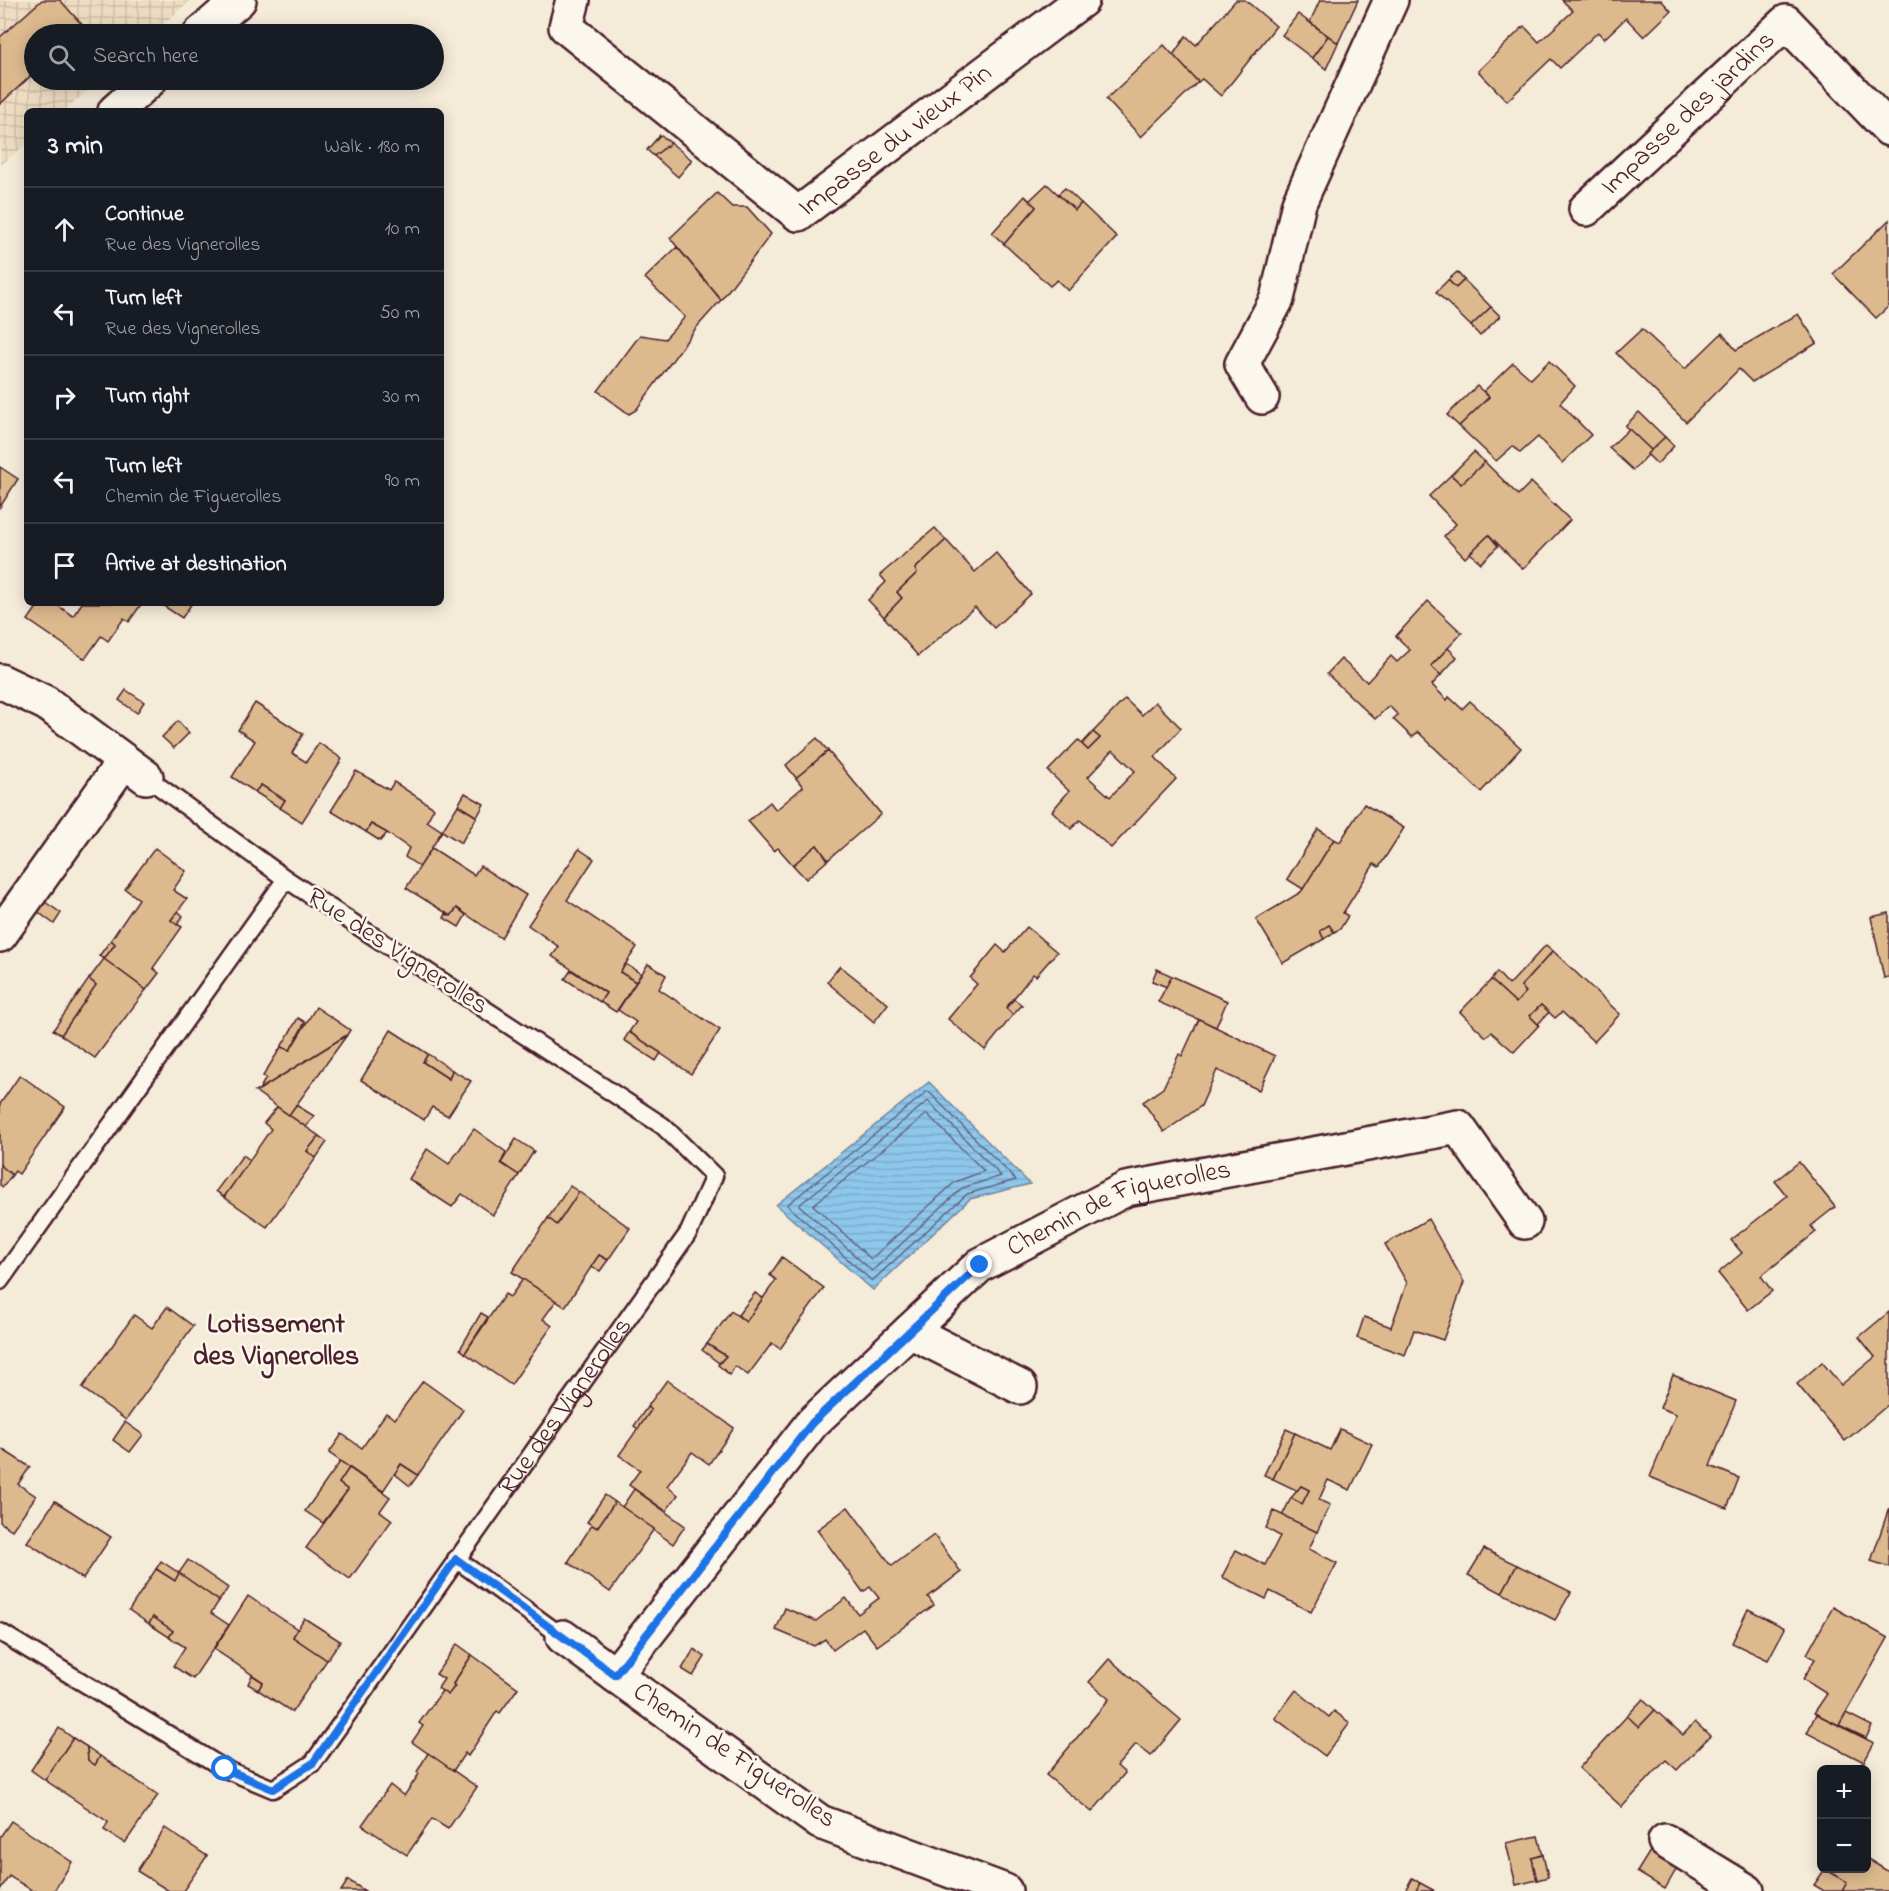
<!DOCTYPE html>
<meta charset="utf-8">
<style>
body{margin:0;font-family:"Indie Flower",sans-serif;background:#20242c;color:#f1f3f6}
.controls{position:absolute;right:18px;bottom:18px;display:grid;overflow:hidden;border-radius:9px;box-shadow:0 3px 15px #0003}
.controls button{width:54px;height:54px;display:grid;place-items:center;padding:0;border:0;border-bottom:2px solid #363941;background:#171b24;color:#f1f3f6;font:30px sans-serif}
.stop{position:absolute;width:18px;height:18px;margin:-14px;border:4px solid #1a73e8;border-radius:50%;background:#fff}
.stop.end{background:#1a73e8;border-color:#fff;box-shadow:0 2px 6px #0008}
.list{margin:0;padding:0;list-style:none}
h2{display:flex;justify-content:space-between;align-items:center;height:78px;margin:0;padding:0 24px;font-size:26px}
h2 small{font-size:20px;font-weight:400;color:#9ea1a6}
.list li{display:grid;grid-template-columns:39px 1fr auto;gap:18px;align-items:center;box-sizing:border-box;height:84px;padding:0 24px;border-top:2px solid #363941}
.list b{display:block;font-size:22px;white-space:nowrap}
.list p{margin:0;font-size:20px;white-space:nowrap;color:#9ea1a6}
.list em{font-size:20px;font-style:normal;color:#9ea1a6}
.icon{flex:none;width:33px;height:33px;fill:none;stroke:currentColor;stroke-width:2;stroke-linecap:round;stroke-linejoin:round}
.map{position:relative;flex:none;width:1889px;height:1891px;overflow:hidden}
.search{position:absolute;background:#171b24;box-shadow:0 3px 15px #0003;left:24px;top:24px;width:420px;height:66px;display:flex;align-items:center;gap:15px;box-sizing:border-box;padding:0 21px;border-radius:33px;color:#9ea1a6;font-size:22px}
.panel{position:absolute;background:#171b24;box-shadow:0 3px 15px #0003;left:24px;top:108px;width:420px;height:498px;border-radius:9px}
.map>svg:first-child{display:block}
</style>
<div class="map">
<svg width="1889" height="1891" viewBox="0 0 1889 1891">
<defs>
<pattern id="industrial-grid" width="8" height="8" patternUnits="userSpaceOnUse" patternTransform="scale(1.5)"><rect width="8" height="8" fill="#eedcc2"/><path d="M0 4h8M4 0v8" fill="none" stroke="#cebca7"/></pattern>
<pattern id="water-rules" width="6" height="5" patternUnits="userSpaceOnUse" patternTransform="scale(1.5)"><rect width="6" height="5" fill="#8dc7ec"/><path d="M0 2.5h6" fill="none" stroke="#7baacb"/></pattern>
</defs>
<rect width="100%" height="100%" fill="#f5ebd9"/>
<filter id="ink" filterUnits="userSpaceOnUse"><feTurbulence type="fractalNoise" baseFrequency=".0167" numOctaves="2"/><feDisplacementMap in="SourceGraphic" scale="12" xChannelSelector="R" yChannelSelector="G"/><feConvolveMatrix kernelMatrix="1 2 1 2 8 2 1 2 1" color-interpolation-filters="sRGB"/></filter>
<g filter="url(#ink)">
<path fill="url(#industrial-grid)" d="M0,0H191L151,34H34V80H100L63,111H27V143L0,166Z"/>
<path fill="url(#water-rules)" stroke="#72849f" stroke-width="1.5" d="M929,1082L1030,1184L970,1199L873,1290L776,1205Z"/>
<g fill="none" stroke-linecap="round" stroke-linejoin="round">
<g stroke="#656278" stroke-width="1.5">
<path d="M928,1091L1016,1180L967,1194L872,1281L787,1205Z"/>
<path d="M928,1101L1001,1176L962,1188L872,1271L799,1205Z"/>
<path d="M927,1114L984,1171L955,1182L871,1259L813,1205Z"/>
</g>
</g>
<g fill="#ddba8e" stroke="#4a1f2b" stroke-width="1.5" fill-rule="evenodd">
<path d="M42,0H60L85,28L78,34H34V73L0,104V37Z"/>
<path d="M1236,0H1245L1276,26L1221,96L1202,79L1198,82L1173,55L1186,36L1196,45Z"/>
<path d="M1320,0H1358L1338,43L1310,22Z"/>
<path d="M1562,0H1661L1671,11L1644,37L1626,18L1604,39L1598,32L1560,68L1551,59L1507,101L1478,71L1524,26L1539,42L1573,11Z"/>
<path d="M1298,14L1328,36L1312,58L1282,35Z"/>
<path d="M1328,36L1338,43L1326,69L1312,58Z"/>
<path d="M1164,45L1198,82L1141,137L1106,99Z"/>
<path d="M660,135L671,143L654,156L647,150Z"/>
<path d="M671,143L692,160L678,177L654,156Z"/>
<path d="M1047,184L1075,210L1081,203L1117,237L1068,291L1057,280L1050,286L1004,244L1036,207L1029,201Z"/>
<path d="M1065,188L1081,203L1075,210L1058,194Z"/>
<path d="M717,193L732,207H747L771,234L721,300L670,238Z"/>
<path d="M1025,196L1036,207L1004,244L992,233Z"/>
<path d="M1889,220V306L1876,318L1833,274Z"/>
<path d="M677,247L721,300L696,328L636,410L629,414L598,391L640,335L665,339L685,317L645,278Z"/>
<path d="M1457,272L1464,280L1456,288L1448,280Z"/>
<path d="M1448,280L1456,288L1464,280L1491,307L1471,326L1436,292Z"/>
<path d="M1491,307L1500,316L1480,336L1471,326Z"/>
<path d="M1798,314L1817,343L1752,382L1739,369L1686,422L1616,353L1642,329L1685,369L1722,333L1736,350Z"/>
<path d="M1549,361L1575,386L1560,403L1591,435L1562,463L1538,437L1520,453L1513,446L1496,461L1459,426L1489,397L1484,391L1513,363L1531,379Z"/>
<path d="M1477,386L1489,397L1459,426L1447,415Z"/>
<path d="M1639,412L1665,437L1652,451L1625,426Z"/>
<path d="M1629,429L1652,451L1633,470L1609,448Z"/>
<path d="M1665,437L1674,446L1657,464L1647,454Z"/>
<path d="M1474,452L1485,462L1461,484L1451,475Z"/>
<path d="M1485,462L1518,495L1531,482L1570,520L1523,569L1489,535L1465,558L1444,536L1456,524L1429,496L1451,475L1461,484Z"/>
<path d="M0,467L18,479L0,507Z"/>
<path d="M935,528L946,540L915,569L917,573L897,592L902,598L884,617L868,600L886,582L880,575Z"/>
<path d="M1489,535L1498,546L1481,563L1470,553Z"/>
<path d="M946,540L975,572L996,553L1031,594L994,628L975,607L918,656L884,617L902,598L897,592L917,573L915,569Z"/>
<path d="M1428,601L1462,633L1431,666L1441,675L1432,685L1447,700L1449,697L1462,709L1470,701L1521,748L1481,792L1418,732L1412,737L1393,719L1398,715L1389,706L1375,719L1327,674L1341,659L1367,682L1391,656L1397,662L1410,650L1396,636Z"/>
<path d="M40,603H54L73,616L82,603H142L129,622L124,618L108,641L101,636L85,659L28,620Z"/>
<path d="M159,603H192L182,618Z"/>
<path d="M1448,648L1457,657L1441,675L1431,666Z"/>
<path d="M126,690L144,702L137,713L119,700Z"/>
<path d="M1125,699L1142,715L1155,702L1181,728L1155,757L1176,779L1111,848L1080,820L1071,829L1052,811L1069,791L1048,771L1078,740L1088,750L1100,738L1093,732ZM1113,750L1135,771L1110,797L1088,777Z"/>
<path d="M255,703L303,734L292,753L306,762L319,743L342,759L302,822L280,808L285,800L261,785L255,792L232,777L255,741L238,730Z"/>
<path d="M178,721L189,733L174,748L162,737Z"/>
<path d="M1093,732L1100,738L1088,750L1082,744Z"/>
<path d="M817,738L828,751L796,778L786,765Z"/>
<path d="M828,751L881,814L828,860L817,845L793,865L778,848L774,851L748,821L770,802L776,810L803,787L796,778Z"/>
<path d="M356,771L389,790L394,782L434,808L427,821L442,831L420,867L405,857L409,848L387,833L371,824L366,832L331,811Z"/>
<path d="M261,785L285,800L280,808L255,792Z"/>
<path d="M465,793L484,804L477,817L458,805Z"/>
<path d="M1364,804L1404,828L1379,867L1374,864L1343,913L1348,916L1340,929L1334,932L1329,925L1320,931L1324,939L1283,963L1256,919L1301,892L1334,839L1340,842Z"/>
<path d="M458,805L477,817L461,843L442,831Z"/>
<path d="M371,824L387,833L380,841L366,832Z"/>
<path d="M1318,829L1334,839L1303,889L1287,879Z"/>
<path d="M817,845L828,860L806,879L793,865Z"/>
<path d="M155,848L186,871L173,890L187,899L171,920L182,927L153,968L159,973L146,990L104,959L115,944L111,940L139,899L125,889Z"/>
<path d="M432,848L474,875L480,866L526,895L501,938L457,908L451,916L406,888Z"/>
<path d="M579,849L594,859L567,900L637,947L620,972L636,982L616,1012L600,1002L606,993L552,956L559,947L528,925Z"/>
<path d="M45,902L61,913L54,924L38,912Z"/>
<path d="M457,908L466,915L459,927L444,918L446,914L451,916Z"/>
<path d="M178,911L183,916L177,925L171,920Z"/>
<path d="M1889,913V977L1884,978L1871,917Z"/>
<path d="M1329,925L1334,932L1324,939L1320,931Z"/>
<path d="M1027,927L1057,952L1036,976L1033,974L1006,1008L1013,1015L985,1050L948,1019L977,984L970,978L997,945L1005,952Z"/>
<path d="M111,940L115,944L104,959L99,956Z"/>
<path d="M1546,945L1553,951L1521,986L1526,992L1516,1003L1491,980L1497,972L1509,985Z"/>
<path d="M1553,951L1620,1014L1594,1042L1562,1012L1555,1018L1541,1005L1530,1016L1539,1025L1514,1052L1491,1032L1486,1037L1460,1012L1491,980L1516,1003L1526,992L1521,986Z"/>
<path d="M104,959L146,990L95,1058L61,1035L96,985L89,979Z"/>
<path d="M626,964L641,974L636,982L620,972Z"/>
<path d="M648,964L666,975L659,989L720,1030L691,1074L629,1032L636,1022L618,1010Z"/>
<path d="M840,966L888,1004L874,1022L827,982Z"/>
<path d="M1157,969L1172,976L1167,987L1152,981Z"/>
<path d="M571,970L606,993L600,1002L565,979Z"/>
<path d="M1172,976L1227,1001L1216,1027L1158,1002Z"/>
<path d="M89,979L96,985L61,1035L53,1030Z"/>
<path d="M1014,999L1022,1005L1013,1015L1006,1008Z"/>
<path d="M1541,1005L1549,1012L1538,1024L1530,1016Z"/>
<path d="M316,1007L350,1030L347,1035L259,1090L266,1078L263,1076L281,1047L290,1050Z"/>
<path d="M298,1018L305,1022L290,1050L281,1047Z"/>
<path d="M1199,1019L1275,1056L1259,1090L1217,1070L1201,1106L1164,1132L1143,1102L1163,1088L1179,1054L1182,1056Z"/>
<path d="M391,1030L428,1054L423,1062L449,1079L452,1070L471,1081L448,1116L432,1107L424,1120L361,1080Z"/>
<path d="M629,1032L661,1053L656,1061L624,1040Z"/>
<path d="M347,1035L289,1115L255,1091L259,1090Z"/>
<path d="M428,1054L452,1070L449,1079L423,1062Z"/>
<path d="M20,1075L65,1107L19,1174L15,1171L12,1175L0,1165V1104Z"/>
<path d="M296,1105L314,1116L306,1127L289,1115Z"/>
<path d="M277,1107L319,1136L307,1151L316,1158L267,1227L224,1197L271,1129L264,1123Z"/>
<path d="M474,1129L506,1152L501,1163L519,1175L493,1215L462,1194L452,1207L409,1179L427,1149L449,1164Z"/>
<path d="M319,1136L327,1142L316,1158L307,1151Z"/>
<path d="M516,1139L534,1151L519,1175L501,1163Z"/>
<path d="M243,1155L250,1160L224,1197L216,1191Z"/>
<path d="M1799,1162L1835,1207L1811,1226L1816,1232L1761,1276L1772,1291L1748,1310L1718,1273L1742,1253L1731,1240L1787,1196L1775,1181Z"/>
<path d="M0,1165L12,1175L3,1187L0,1185Z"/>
<path d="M570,1186L579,1192L557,1225L548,1218Z"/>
<path d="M579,1192L630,1228L608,1260L599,1255L565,1307L512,1272L548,1218L557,1225Z"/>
<path d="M1428,1219L1464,1282L1443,1340L1414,1330L1405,1355L1357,1338L1364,1317L1391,1327L1407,1283L1385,1244Z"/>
<path d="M599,1255L608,1260L600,1271L591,1267Z"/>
<path d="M782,1257L824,1288L780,1349L772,1343L748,1375L735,1366L730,1375L718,1365L726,1356L707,1344L731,1311L746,1322L776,1280L770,1275Z"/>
<path d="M523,1279L556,1301L543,1319L552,1326L511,1385L465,1353L505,1294L510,1297Z"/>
<path d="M755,1293L763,1298L746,1322L738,1315Z"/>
<path d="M167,1307L193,1326L126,1420L82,1388L134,1315L152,1328Z"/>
<path d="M1889,1312V1404L1845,1441L1797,1384L1822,1362L1841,1385L1875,1357L1859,1337Z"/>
<path d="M481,1313L488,1317L465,1353L460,1349Z"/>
<path d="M707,1344L726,1356L719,1363L702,1350Z"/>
<path d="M1673,1375L1736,1401L1710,1466L1739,1478L1727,1508L1650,1477L1676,1414L1660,1408Z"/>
<path d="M667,1380L734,1428L709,1464L692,1452L667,1486L678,1495L666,1511L629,1485L640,1470L619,1455L651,1410L647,1407Z"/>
<path d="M423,1381L463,1410L418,1475L401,1464L383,1491L329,1453L342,1434L362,1448L386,1413L395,1419Z"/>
<path d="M647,1407L651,1410L638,1429L634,1426Z"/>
<path d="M125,1422L143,1435L130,1452L113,1440Z"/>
<path d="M1286,1429L1295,1433L1273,1479L1264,1475Z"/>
<path d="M1340,1429L1372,1444L1350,1490L1328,1480L1319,1500L1330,1505L1317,1532L1282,1516L1291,1498L1302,1504L1309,1490L1301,1486L1298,1491L1273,1479L1295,1433L1330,1450Z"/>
<path d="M0,1448L30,1467L18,1484L36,1496L12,1530L0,1522Z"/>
<path d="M340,1462L349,1468L339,1483L348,1490L323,1523L305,1511Z"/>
<path d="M401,1464L418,1475L410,1486L395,1474Z"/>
<path d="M349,1468L390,1497L380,1511L392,1520L350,1579L306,1548L348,1490L339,1483Z"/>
<path d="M1301,1486L1309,1490L1302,1504L1291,1498Z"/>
<path d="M634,1489L685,1526L673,1544L622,1507Z"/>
<path d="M605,1495L615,1502L597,1528L587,1522Z"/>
<path d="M55,1501L111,1537L83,1579L27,1542Z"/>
<path d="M615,1502L654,1529L610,1592L568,1562L592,1525L597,1528Z"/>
<path d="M848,1507L892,1566L934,1535L961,1572L928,1597L934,1605L877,1646L863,1628L833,1650L825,1639L814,1646L776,1630L785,1608L816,1621L846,1598L858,1614L879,1598L870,1587L863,1592L817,1530Z"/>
<path d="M1889,1508V1567L1871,1561Z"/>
<path d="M1274,1511L1317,1532L1309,1549L1337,1563L1311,1612L1270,1591L1266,1599L1222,1577L1236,1550L1265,1565L1280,1536L1266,1528Z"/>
<path d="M1484,1549L1517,1565L1502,1593L1468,1575Z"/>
<path d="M188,1560L228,1588L219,1601L179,1573Z"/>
<path d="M161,1561L179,1573L175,1581L156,1569Z"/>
<path d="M1517,1565L1571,1592L1555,1620L1502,1593Z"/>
<path d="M156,1569L175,1581L179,1573L219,1601L211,1613L229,1625L193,1679L173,1666L185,1647L169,1637L173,1631L153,1617L149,1624L129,1610Z"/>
<path d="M248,1596L297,1629L293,1637L327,1660L292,1712L258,1690L263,1682L214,1649Z"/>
<path d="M1833,1607L1888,1638L1839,1725L1814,1713L1827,1694L1803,1679L1815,1659L1807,1654Z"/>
<path d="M1748,1609L1785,1628L1768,1660L1732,1643Z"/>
<path d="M153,1617L173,1631L169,1637L149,1624Z"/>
<path d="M304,1618L340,1641L327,1660L293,1637Z"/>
<path d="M457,1644L472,1655L453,1684L455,1686L448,1695L438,1688L444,1679L436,1674Z"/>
<path d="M694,1649L705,1657L693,1676L682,1669Z"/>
<path d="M472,1655L518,1688L500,1713L497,1711L468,1756L465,1753L453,1771L412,1742L423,1726L419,1723L442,1691L448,1695L455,1686L453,1684Z"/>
<path d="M1109,1659L1181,1720L1151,1756L1136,1744L1117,1766L1125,1773L1092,1812L1046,1775L1109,1699L1089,1682Z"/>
<path d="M252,1675L263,1682L258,1690L248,1684Z"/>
<path d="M1296,1690L1329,1717L1334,1711L1350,1723L1325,1756L1275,1718Z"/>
<path d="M1643,1699L1655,1710L1639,1727L1627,1716Z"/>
<path d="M1655,1710L1683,1735L1695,1722L1710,1736L1677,1770L1666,1760L1622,1807L1579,1768L1627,1716L1639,1727Z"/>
<path d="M1846,1713L1872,1726L1866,1738L1839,1725Z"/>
<path d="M1816,1714L1874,1743L1864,1762L1807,1733Z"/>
<path d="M59,1728L73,1738L45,1780L31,1770Z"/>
<path d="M73,1738L87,1747L88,1760L95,1765L100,1756L158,1795L125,1843L104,1830L108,1822L45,1780Z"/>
<path d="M87,1747L100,1756L95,1765L88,1760Z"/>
<path d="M428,1753L477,1787L448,1829L432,1819L407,1855L362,1825L390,1785L404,1796L419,1774L417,1772Z"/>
<path d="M11,1821L72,1862L54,1891H33L9,1876L0,1890V1837Z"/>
<path d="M165,1828L207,1856L183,1891H169L137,1871Z"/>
<path d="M1538,1836L1543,1855L1532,1858L1537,1880L1516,1885L1506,1843Z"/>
<path d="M1650,1851L1677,1868L1665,1889L1637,1872Z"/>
<path d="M1543,1855L1548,1877L1537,1880L1532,1858Z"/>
<path d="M1866,1858L1889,1872V1891H1842L1847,1882L1825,1869L1866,1868Z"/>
<path d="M1825,1869L1847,1882L1842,1891H1824L1814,1885Z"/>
<path d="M1412,1878L1420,1883L1416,1891H1405Z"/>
<path d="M348,1880L365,1891H341Z"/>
<path d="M1420,1883L1435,1891H1416Z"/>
</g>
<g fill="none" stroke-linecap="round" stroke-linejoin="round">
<defs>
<g id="lane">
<path d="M0,1281L286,879"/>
<path d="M456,1559L563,1637"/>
<path id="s1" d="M0,1632L225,1769L273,1789L313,1763L689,1232L714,1176L663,1126L286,879L146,777"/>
</g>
<g id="street">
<path id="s2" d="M573,0L566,27L798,214L1082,0"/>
<path d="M200,34L239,0"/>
<path d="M115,111L150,80"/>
<path id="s3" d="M1586,209L1786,22L1889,129"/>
<path d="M1262,397L1242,364L1277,299L1299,203L1391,0"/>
<path d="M0,681L46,703L146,777"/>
<path d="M0,935L124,761"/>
<path d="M910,1331L1020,1387"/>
<path d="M563,1637L615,1675"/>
<path d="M1665,1841L1747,1891"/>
<path id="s4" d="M1005,1891L820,1822L615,1675L812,1423L980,1265L1126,1189L1458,1127L1525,1222"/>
</g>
</defs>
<use href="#lane" stroke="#4a1f2b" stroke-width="21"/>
<use href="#street" stroke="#4a1f2b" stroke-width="38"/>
<use href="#lane" stroke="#fbf7ec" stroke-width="16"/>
<use href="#street" stroke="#fbf7ec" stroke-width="33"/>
</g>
</g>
<g fill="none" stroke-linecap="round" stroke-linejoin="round" filter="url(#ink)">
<path stroke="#1a73e8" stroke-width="8" d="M225,1769L273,1789L313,1763L456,1559L615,1675L812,1423L980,1265"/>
</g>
<g text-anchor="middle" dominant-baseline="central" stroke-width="5" stroke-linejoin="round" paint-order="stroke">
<g font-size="27" fill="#4a1f2b" stroke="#fbf7ec">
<text stroke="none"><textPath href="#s3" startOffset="140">Impasse des jardins</textPath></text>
<text stroke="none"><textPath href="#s2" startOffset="448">Impasse du vieux Pin</textPath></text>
<text transform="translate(397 952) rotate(33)">Rue des Vignerolles</text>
<text stroke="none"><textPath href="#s4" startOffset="1152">Chemin de Figuerolles</textPath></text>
<text stroke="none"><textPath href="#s1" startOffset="800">Rue des Vignerolles</textPath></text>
<text transform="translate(734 1756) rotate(34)">Chemin de Figuerolles</text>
</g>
<g font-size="28" font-weight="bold" fill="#4a1f2b" stroke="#fbf7ec">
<text x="276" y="1325">Lotissement<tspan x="276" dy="32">des Vignerolles</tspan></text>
</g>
</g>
</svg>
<div class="controls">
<button>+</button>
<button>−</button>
</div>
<div class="stop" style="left:225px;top:1769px"></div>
<div class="stop end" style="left:980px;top:1265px"></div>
<div class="search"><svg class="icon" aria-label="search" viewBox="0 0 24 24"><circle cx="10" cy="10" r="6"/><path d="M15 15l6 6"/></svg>Search here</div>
<section class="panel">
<h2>3 min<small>Walk · 180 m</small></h2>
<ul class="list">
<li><svg class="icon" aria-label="ahead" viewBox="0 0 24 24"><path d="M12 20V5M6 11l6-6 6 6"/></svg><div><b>Continue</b><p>Rue des Vignerolles</p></div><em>10 m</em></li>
<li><svg class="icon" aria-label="left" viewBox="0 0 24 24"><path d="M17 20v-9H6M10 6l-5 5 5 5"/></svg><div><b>Turn left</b><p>Rue des Vignerolles</p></div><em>50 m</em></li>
<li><svg class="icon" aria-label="right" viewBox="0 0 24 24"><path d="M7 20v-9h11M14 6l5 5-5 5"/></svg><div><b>Turn right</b></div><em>30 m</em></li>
<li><svg class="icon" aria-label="left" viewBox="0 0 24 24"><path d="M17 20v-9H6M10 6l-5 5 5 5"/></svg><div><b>Turn left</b><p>Chemin de Figuerolles</p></div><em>90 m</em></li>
<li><svg class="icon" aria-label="arrive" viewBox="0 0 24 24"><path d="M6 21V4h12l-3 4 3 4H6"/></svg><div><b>Arrive at destination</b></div></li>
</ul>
</section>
</div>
